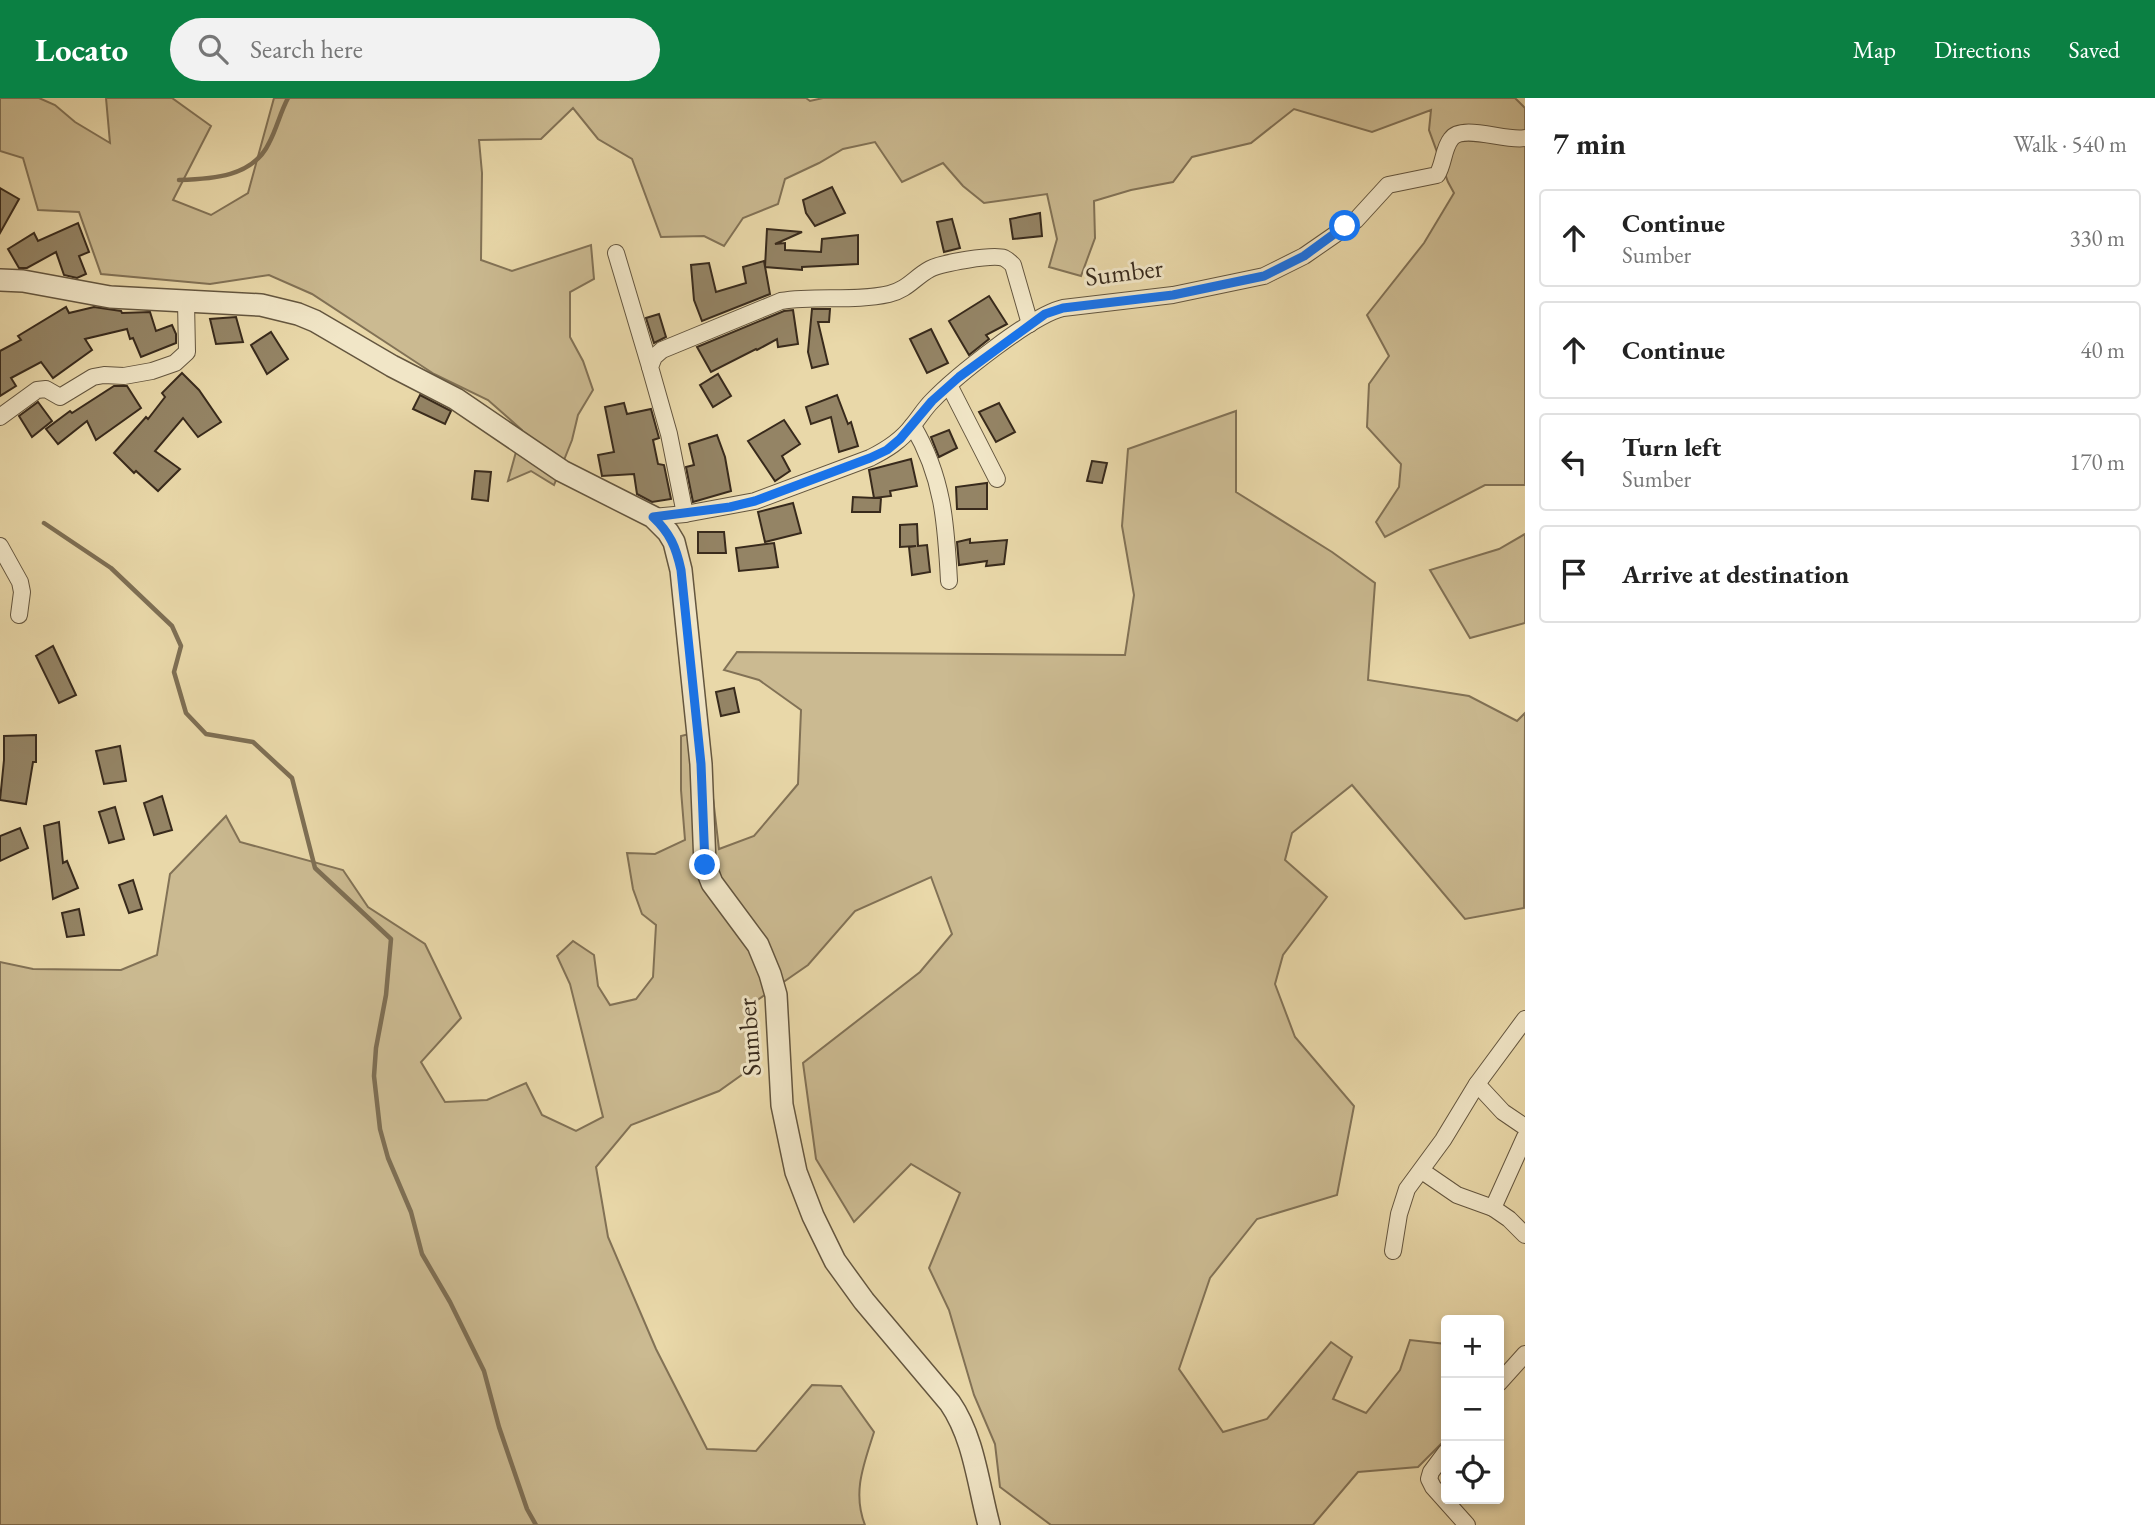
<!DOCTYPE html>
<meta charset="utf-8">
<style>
body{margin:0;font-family:"EB Garamond",serif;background:#f2f2f2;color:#222}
.controls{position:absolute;right:21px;bottom:21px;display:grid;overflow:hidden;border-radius:7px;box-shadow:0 4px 10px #0003}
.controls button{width:63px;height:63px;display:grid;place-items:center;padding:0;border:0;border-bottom:2px solid #e0e0e0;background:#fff;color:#222;font:35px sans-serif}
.stop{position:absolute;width:21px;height:21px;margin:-16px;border:5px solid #1a73e8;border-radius:50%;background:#fff}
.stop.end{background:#1a73e8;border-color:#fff;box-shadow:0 2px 7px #0008}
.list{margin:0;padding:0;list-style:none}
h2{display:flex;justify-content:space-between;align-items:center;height:91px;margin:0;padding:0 28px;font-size:30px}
h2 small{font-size:23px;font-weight:400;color:#767676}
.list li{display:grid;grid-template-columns:46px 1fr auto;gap:21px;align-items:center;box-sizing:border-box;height:98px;margin:0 14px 14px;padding:0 14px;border:2px solid #e0e0e0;border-radius:7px}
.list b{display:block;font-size:26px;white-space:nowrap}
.list p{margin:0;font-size:23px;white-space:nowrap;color:#767676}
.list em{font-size:23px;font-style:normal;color:#767676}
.icon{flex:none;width:38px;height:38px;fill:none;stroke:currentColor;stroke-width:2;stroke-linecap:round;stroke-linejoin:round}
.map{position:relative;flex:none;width:1525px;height:1427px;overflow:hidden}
header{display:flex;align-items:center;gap:42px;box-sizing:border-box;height:98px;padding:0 35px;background:#0b8043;color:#fff}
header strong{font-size:33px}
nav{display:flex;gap:38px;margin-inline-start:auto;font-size:24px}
.search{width:490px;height:63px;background:#f2f2f2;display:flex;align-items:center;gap:18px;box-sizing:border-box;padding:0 24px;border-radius:38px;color:#767676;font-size:26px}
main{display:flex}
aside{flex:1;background:#fff}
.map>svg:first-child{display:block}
</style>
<header>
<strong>Locato</strong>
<div class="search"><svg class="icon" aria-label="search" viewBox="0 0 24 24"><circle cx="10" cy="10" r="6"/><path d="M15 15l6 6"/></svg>Search here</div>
<nav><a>Map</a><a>Directions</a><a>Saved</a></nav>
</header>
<main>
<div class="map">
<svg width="1525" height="1427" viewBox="0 0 1525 1427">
<rect width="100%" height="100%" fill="#e9d8a9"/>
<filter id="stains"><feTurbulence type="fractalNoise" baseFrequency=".00286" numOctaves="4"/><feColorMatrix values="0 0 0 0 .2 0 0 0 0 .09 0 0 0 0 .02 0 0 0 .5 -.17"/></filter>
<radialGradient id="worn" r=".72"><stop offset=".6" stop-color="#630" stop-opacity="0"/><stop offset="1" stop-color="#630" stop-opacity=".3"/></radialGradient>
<g fill="#cbba91" stroke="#827256" stroke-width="2">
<path d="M0,0H39L55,7L75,24L110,45L106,0H172L211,28L173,102L211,117L248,95L274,0H806L810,3L823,0H1515L1525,10V387H1485L1385,439L1376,424L1399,389L1401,366L1367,329L1369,286L1389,258L1367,217L1424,145L1454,95L1448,84L1429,32L1431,12L1372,34L1294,11L1251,45L1192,59L1173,84L1131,92L1094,103L1095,140L1081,178L1049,169L1057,141L1047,96L984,105L963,88L943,65L902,84L875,44L843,51L819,65L785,81L778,106L743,120L724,148L704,138L661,139L632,61L598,41L573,10L541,41L479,42L482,75L481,162L512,173L591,147L594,181L570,194V239L583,263L593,292L578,317L572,342L554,387L531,373L508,383L522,332L488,302L434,276L312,196L269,177L210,186L101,176L79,114L38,112L23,60L0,53Z"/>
<path d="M1236,313V394L1332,454L1375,485L1368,582L1469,598L1517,623L1525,615L1524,810L1465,821L1352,687L1292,735L1285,762L1327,799L1283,857L1275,886L1295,939L1354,1008L1337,1097L1257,1121L1210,1180L1179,1271L1223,1334L1267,1321L1331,1244L1352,1259L1333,1301L1366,1315L1400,1272L1410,1242L1446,1246V1341L1418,1369L1358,1374L1313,1427H1051L1000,1389L995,1346L974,1297L949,1212L929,1170L960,1095L911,1066L854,1124L816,1061L803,965L920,874L952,836L931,779L855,813L808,867L756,903L750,971L719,993L631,1027L596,1069L608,1139L656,1251L707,1351L756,1353L812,1287L841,1288L874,1334C864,1366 852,1394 865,1427H0V864L33,871L121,872L157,857L170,776L226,718L240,744L343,772L368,809L425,846L461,920L421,964L445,1004L487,1002L526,985L542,1017L576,1033L603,1019L570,886L557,858L573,843L594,857L598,888L610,907L636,901L653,879L656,827L642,816L633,791L627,755L655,756L685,742L681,692V638L705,632L719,751L754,738L798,686L801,612L759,582L724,572L737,554L1125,557L1134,497L1122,428L1128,351Z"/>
<path d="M1525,436V525L1470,540L1430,472L1499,451Z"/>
</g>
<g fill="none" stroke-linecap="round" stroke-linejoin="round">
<g stroke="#7e6f54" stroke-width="4.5">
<path d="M179,82C212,81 253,79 269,45C277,30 280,15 288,0"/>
<path d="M44,425L111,470L172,528L181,548L174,574L186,615L206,636L253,644L292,680L315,770L391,841L386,897L376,950L374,978L380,1031L388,1060L411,1114L422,1156L450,1204L484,1273L499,1329L527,1411L536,1427"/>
</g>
</g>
<g fill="#948465" stroke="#382a1c" stroke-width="2">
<path d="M832,89L845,115L815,128L806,115L803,102Z"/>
<path d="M0,90L19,101L0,135Z"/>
<path d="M1040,115L1042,138L1013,141L1010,121Z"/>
<path d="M952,121L960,150L944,154L937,124Z"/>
<path d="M78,125L89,154L79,158L86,176L77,180L64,177L56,154L27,170H19L8,151L34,135L38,143Z"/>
<path d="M767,131L802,134L775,146L785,145V152L821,154L822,141L858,137V166L802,169V172L765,169Z"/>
<path d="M764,163L770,196L702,223L694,202L691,167L709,165L716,194L746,185L743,169Z"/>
<path d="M989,198L1007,226L986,237L989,241L969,257L949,223Z"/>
<path d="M66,209L69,215L94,209L121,213L122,215L150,214L156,233L172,227L176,236V245L141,259L133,240L130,241L127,231L85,241L92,252L53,280L41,264L11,280L16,288L0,298V253L21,242L18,238Z"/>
<path d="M812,211H830L829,224H818L828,266L812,270L808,254Z"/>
<path d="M793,212L798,246L778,249L777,241L757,252L756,251L711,274L697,249L784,213Z"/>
<path d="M659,216L666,239L654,245L646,220Z"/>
<path d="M236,219L243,244L216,246L210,221Z"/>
<path d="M931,231L948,265L927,275L910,241Z"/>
<path d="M271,234L288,261L267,276L251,247Z"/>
<path d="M182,275L199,292L221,324L198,339L183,320L155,353L180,371L158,393L136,373L134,375L114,355L146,319L148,321L165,299L162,295Z"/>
<path d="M718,276L731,298L713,309L700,287Z"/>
<path d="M114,288H127L141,310L96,342L87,323L58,346L46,331L70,313L72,315Z"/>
<path d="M420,297L451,313L445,326L413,311Z"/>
<path d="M837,297L848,326L851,324L858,348L839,354L831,319L811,326L806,309Z"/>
<path d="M38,304L52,323L32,339L19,318Z"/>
<path d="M624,305L627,316L651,311L659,340L653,342L658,366L664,367L671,401L652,404L637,396L634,376L602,378L598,357L614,354L605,309Z"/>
<path d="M999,305L1015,334L996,344L979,314Z"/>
<path d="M784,322L800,346L782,358L790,373L775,383L748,343Z"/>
<path d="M949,332L957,350L939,359L931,339Z"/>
<path d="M717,337L725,359L731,393L693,404L686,369L694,367L689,346Z"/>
<path d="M911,361L917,388L890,393L891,398L874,400H881L880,414H852L853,399L874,400L869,372Z"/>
<path d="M1092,363L1107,365L1102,385L1087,383Z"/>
<path d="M475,373L491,374L488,403L472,401Z"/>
<path d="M987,385V411H957L956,389Z"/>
<path d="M793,405L801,435L765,444L758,414Z"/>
<path d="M917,426L918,448L927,447L930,474L912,477L909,449L916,448L900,449V427Z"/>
<path d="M698,434H724L726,455H698Z"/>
<path d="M970,441V445L1007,442L1004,466L986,468L987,463L959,467L957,444Z"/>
<path d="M774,445L778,469L739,473L736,450Z"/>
<path d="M53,548L76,597L59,605L36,558Z"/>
<path d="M734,590L739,614L721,618L716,594Z"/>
<path d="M36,637V664H33L26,706L0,702L4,662V638Z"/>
<path d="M120,648L126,683L104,686L96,653Z"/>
<path d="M162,698L172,732L154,737L144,705Z"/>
<path d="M115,709L124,741L109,745L99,714Z"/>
<path d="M59,724L63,765L67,763L78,790L53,801L44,728Z"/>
<path d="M20,730L28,750L0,763V738Z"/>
<path d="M133,782L142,811L129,815L119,787Z"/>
<path d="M79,811L84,837L67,839L62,815Z"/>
</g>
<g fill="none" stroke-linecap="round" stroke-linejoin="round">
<defs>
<g id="minor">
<path d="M616,155L650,269"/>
<path d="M949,287L997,381"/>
<path d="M0,319L37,292L46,291L60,299L93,279L104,277L124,278L152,273L175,265L187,254L186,204"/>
<path d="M913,328C943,379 946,425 949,483"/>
<path d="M685,416L669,336L650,269L654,259L662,252L781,203C817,197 853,204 889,196C907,192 915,179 930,171C941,165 993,156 1004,160C1006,161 1011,165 1013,167L1030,226"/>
<path d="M653,419L685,416L755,403L870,360C886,352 901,343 912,328C919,320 924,311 932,303C955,279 1032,217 1063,210L1173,197L1264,178L1304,158L1356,122L1388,87L1437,77C1444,66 1443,51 1451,41C1462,25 1506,44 1525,40"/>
<path d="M0,448L20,484L22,494L19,517"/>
<path d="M1477,986L1503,1014L1525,1029"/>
<path d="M1422,1073L1457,1097L1493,1110L1525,1039"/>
<path d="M1493,1110L1509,1121L1525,1137"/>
<path d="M1393,1153L1399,1116L1407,1091L1443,1042L1477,986L1525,921"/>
<path d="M1499,1285L1525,1256"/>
<path d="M1446,1354L1431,1374L1429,1381L1433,1389L1467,1427"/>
</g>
<path id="tertiary" d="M0,182L23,183L110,199L261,207L298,216L315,223L392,268L456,301L562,373L653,419L668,434L674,444L681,472L701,666L705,767L712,785L758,847L770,876L776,897L782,1007L796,1074L813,1118L835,1163L864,1203L950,1305C974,1340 978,1386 989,1427"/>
</defs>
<use href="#minor" stroke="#64563f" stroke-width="18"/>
<use href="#tertiary" stroke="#64563f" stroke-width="24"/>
<use href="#minor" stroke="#f1e6c7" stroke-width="16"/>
<use href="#tertiary" stroke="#f1e6c7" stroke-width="21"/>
</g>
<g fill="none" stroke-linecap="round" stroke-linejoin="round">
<path stroke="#1a73e8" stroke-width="9" d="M705,767L701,666L681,472C676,449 670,435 653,419L730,409L755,403L870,360L887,352L900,341L932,303L959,279L1045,216L1063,210L1173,197L1264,178L1304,158L1345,128"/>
</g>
<g text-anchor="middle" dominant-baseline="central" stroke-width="6" stroke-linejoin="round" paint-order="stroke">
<g font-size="26" fill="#382a1c" stroke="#f1e6c7">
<text transform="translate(1124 174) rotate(-7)">Sumber</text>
<text transform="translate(749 939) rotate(-94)">Sumber</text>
</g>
</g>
<rect width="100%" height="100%" filter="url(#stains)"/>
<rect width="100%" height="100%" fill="url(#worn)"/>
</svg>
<div class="controls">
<button>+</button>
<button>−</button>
<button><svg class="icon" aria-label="locate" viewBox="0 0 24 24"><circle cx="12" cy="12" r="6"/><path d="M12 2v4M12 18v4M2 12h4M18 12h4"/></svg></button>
</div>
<div class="stop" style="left:1345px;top:128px"></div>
<div class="stop end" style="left:705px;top:767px"></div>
</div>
<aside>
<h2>7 min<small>Walk · 540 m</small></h2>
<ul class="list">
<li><svg class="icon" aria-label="ahead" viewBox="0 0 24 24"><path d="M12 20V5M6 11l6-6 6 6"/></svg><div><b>Continue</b><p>Sumber</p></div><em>330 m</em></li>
<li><svg class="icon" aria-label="ahead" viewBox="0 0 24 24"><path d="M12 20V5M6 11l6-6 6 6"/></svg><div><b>Continue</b></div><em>40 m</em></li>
<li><svg class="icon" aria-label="left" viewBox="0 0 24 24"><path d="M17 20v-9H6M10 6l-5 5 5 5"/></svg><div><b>Turn left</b><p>Sumber</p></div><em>170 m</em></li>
<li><svg class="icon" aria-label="arrive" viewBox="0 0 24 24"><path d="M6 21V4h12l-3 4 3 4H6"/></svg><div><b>Arrive at destination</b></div></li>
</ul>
</aside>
</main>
